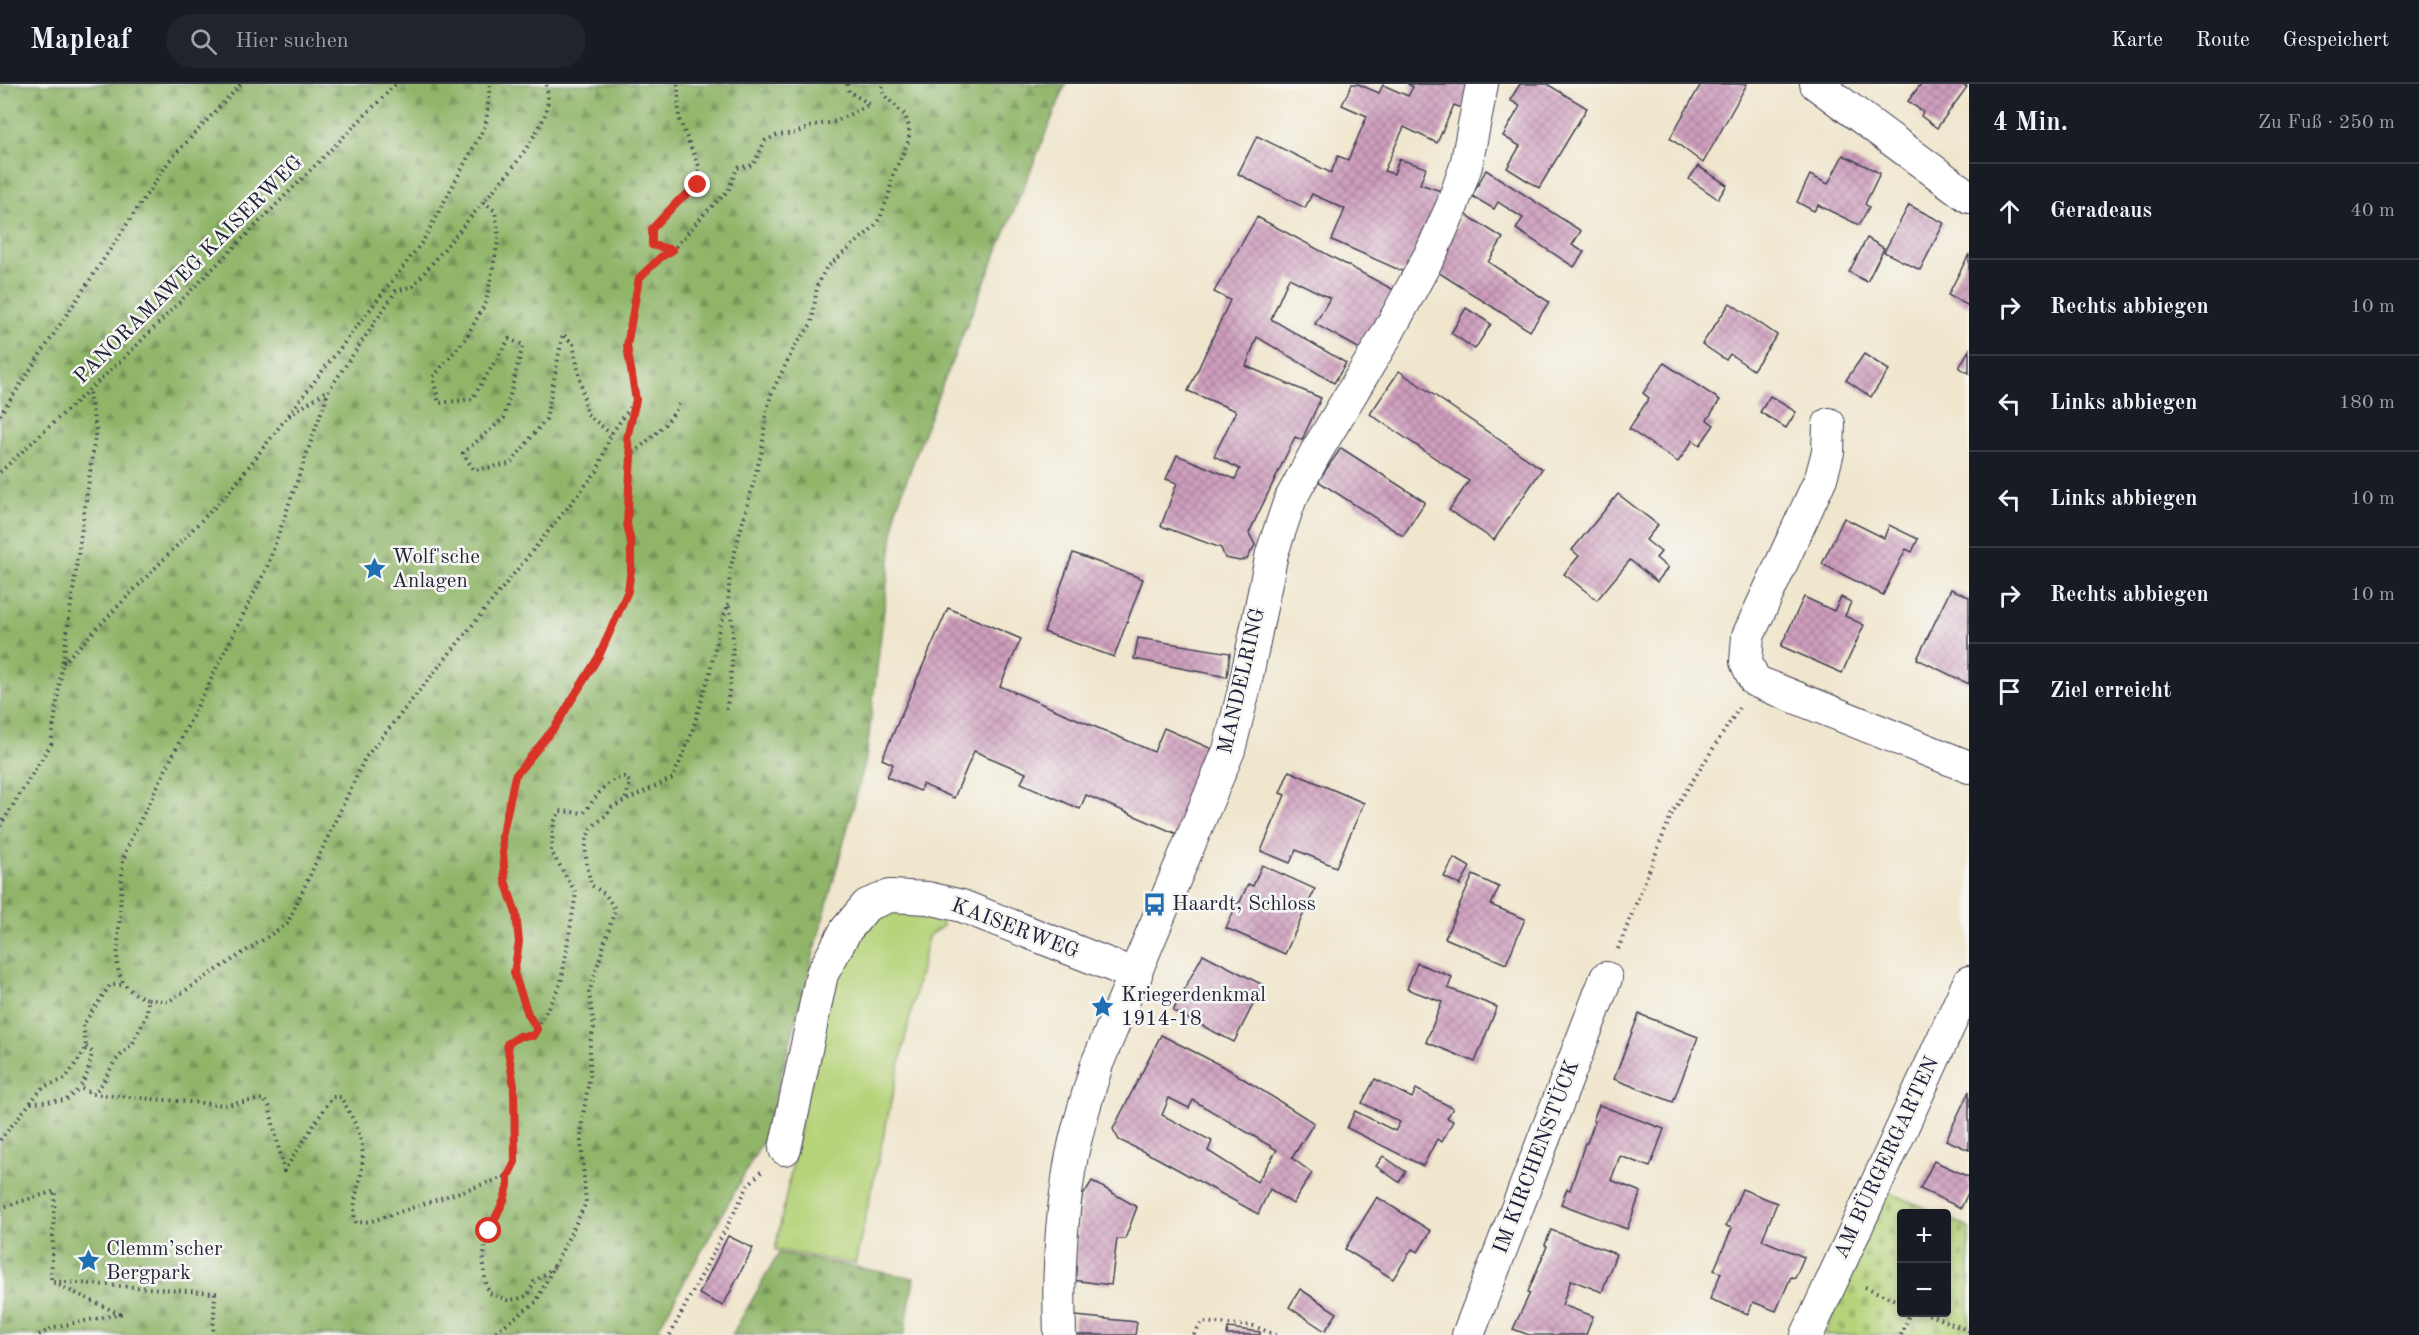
<!DOCTYPE html>
<html lang="de">
<meta charset="utf-8">
<style>
body{margin:0;font-family:"Old Standard TT",serif;background:#20242c;color:#f1f3f6}
.controls{position:absolute;right:18px;bottom:18px;display:grid;overflow:hidden;border-radius:6px;box-shadow:0 3px 9px #0003}
.controls button{width:54px;height:54px;display:grid;place-items:center;padding:0;border:0;border-bottom:2px solid #363941;background:#171b24;color:#f1f3f6;font:30px sans-serif}
.stop{position:absolute;width:18px;height:18px;margin:-14px;border:4px solid #d93025;border-radius:50%;background:#fff}
.stop.end{background:#d93025;border-color:#fff;box-shadow:0 2px 6px #0008}
.list{margin:0;padding:0;list-style:none}
h2{display:flex;justify-content:space-between;align-items:center;height:78px;margin:0;padding:0 24px;font-size:26px}
h2 small{font-size:20px;font-weight:400;color:#9ea1a6}
.list li{display:grid;grid-template-columns:39px 1fr auto;gap:18px;align-items:center;box-sizing:border-box;height:96px;padding:0 24px;border-top:2px solid #363941}
.list b{display:block;font-size:22px;white-space:nowrap}
.list em{font-size:20px;font-style:normal;color:#9ea1a6}
.icon{flex:none;width:33px;height:33px;fill:none;stroke:currentColor;stroke-width:2;stroke-linecap:round;stroke-linejoin:round}
.map{position:relative;flex:none;width:1969px;height:1251px;overflow:hidden}
header{display:flex;align-items:center;gap:36px;box-sizing:border-box;height:84px;padding:0 30px;background:#171b24;border-bottom:2px solid #363941}
header strong{font-size:28px}
nav{display:flex;gap:33px;margin-inline-start:auto;font-size:21px}
.search{width:420px;height:54px;background:#20242c;display:flex;align-items:center;gap:15px;box-sizing:border-box;padding:0 21px;border-radius:33px;color:#9ea1a6;font-size:22px}
main{display:flex}
aside{flex:1;background:#171b24}
.map>svg:first-child{display:block}
</style>
<header>
<strong>Mapleaf</strong>
<div class="search"><svg class="icon" aria-label="search" viewBox="0 0 24 24"><circle cx="10" cy="10" r="6"/><path d="M15 15l6 6"/></svg>Hier suchen</div>
<nav><a>Karte</a><a>Route</a><a>Gespeichert</a></nav>
</header>
<main>
<div class="map">
<svg width="1969" height="1251" viewBox="0 0 1969 1251">
<defs>
<pattern id="forest-firs" width="22" height="20" patternUnits="userSpaceOnUse" patternTransform="scale(1.5)"><rect width="22" height="20" fill="#90b569"/><path d="M5 1l3.5 6h-7zM16 11l3.5 6h-7z" fill="#759358"/></pattern>
<pattern id="cemetery-stones" width="16" height="16" patternUnits="userSpaceOnUse" patternTransform="scale(1.5)"><rect width="16" height="16" fill="#b6d379"/><path d="M2 7V4a2 2 0 0 1 4 0v3zM10 15v-3a2 2 0 0 1 4 0v3z" fill="#9cb56a"/></pattern>
<pattern id="building-cross-hatch" width="8" height="8" patternUnits="userSpaceOnUse" patternTransform="scale(1.5)"><rect width="8" height="8" fill="#cf9fbd"/><path d="M0 0l8 8M0 8l8-8" fill="none" stroke="#a8819b"/></pattern>
</defs>
<rect width="100%" height="100%" fill="#f6f6f2"/>
<filter id="ink" filterUnits="userSpaceOnUse"><feTurbulence type="fractalNoise" baseFrequency=".0167" numOctaves="2"/><feDisplacementMap in="SourceGraphic" scale="12" xChannelSelector="R" yChannelSelector="G"/><feConvolveMatrix kernelMatrix="1 2 1 2 8 2 1 2 1" color-interpolation-filters="sRGB"/></filter>
<filter id="wash" filterUnits="userSpaceOnUse"><feTurbulence type="fractalNoise" baseFrequency=".008" numOctaves="4" result="noise"/><feDisplacementMap in="SourceGraphic" scale="24" xChannelSelector="R" yChannelSelector="G"/><feGaussianBlur stdDeviation="1.35" result="paint"/><feColorMatrix in="noise" values="0 0 0 0 0 0 0 0 0 0 0 0 0 0 0 0 0 1.4 0 .05"/><feComposite in="paint" operator="in"/></filter>
<g filter="url(#wash)">
<rect width="100%" height="100%" fill="#f0e6cd"/>
<path fill="#b6d379" stroke="#6c7a5a" stroke-width="1.5" d="M932,825L943,842L928,852L855,1180L775,1166L829,901L857,849L881,826Z"/>
<g fill="url(#forest-firs)" stroke="#596c52" stroke-width="1.5">
<path d="M0,0H1066L936,316L896,425L866,675L764,1055L658,1245L669,1251H0Z"/>
<path d="M779,1169L914,1194L904,1251H732Z"/>
</g>
<path fill="url(#cemetery-stones)" stroke="#6c7a5a" stroke-width="1.5" d="M1886,1107L1936,1129L1902,1130V1228H1946L1947,1134L1969,1144V1251H1824Z"/>
<g id="blocks">
<g fill="url(#building-cross-hatch)" fill-rule="evenodd">
<path d="M1352,0H1358L1379,9L1383,1L1408,12L1413,3L1408,0H1469L1464,25L1454,21L1437,59L1404,43L1384,87L1394,90L1399,75L1426,84L1420,100L1441,107L1406,189L1332,156L1345,125L1312,110L1305,124L1238,90L1257,52L1331,89L1338,72L1348,76L1367,32L1342,21Z"/>
<path d="M1520,0H1547L1587,24L1539,104L1507,84L1520,62L1503,52L1520,22L1510,16Z"/>
<path d="M1701,0H1747L1703,79L1670,54Z"/>
<path d="M1921,0H1966L1964,2L1967,3L1937,44L1921,32L1923,28L1908,17Z"/>
<path d="M1843,71L1880,89L1865,120L1869,123L1859,141L1818,121L1814,127L1797,118L1810,91L1828,100Z"/>
<path d="M1698,82L1727,101L1718,115L1689,95Z"/>
<path d="M1486,86L1581,147L1572,161L1584,168L1574,183L1516,145L1523,134L1498,118L1494,125L1472,112Z"/>
<path d="M1909,121L1944,139L1920,186L1884,168Z"/>
<path d="M1465,130L1503,154L1488,178L1549,218L1530,247L1430,183Z"/>
<path d="M1257,133L1394,206L1360,265L1315,240L1330,214L1289,194L1271,235L1346,279L1334,299L1257,253L1246,282L1321,314L1302,356L1295,353L1249,449L1255,461L1247,475L1240,477L1225,474L1221,464L1161,442L1177,399L1166,395L1177,371L1235,395L1240,385L1214,372L1236,327L1188,307L1230,216L1214,208Z"/>
<path d="M1867,154L1884,164L1867,198L1849,188Z"/>
<path d="M1969,170V222L1948,211Z"/>
<path d="M1730,219L1777,251L1753,286L1730,270L1726,276L1702,260Z"/>
<path d="M1466,224L1491,240L1475,265L1451,249Z"/>
<path d="M1969,266V289L1959,284Z"/>
<path d="M1864,270L1889,286L1871,313L1846,296Z"/>
<path d="M1664,279L1720,316L1707,336L1714,341L1700,361L1693,356L1678,378L1629,345L1649,314L1643,309Z"/>
<path d="M1399,287L1542,385L1494,456L1449,426L1469,397L1370,330Z"/>
<path d="M1770,312L1796,328L1786,344L1760,328Z"/>
<path d="M1341,364L1425,418L1403,452L1318,397Z"/>
<path d="M1618,410L1658,441L1646,456L1661,468L1656,474L1668,484L1657,498L1630,476L1597,516L1564,490L1579,472L1572,466Z"/>
<path d="M1844,434L1884,454L1889,441L1918,455L1912,468L1906,465L1883,511L1822,480Z"/>
<path d="M1073,469L1143,495L1114,573L1044,548Z"/>
<path d="M1951,505L1969,513V600L1917,575Z"/>
<path d="M1804,513L1834,527L1841,513L1851,518L1845,532L1864,541L1842,589L1781,562Z"/>
<path d="M948,524L1021,555L1000,602L1154,668L1164,644L1214,666L1177,750L1086,711L1080,725L1021,699L1026,689L974,667L954,714L922,700L920,707L887,693L893,680L882,675Z"/>
<path d="M1138,554L1230,569L1227,593L1134,575Z"/>
<path d="M1289,687L1364,719L1336,783L1296,766L1290,779L1261,767L1285,711L1280,709Z"/>
<path d="M1454,774L1470,783L1460,801L1444,793Z"/>
<path d="M1262,781L1315,805L1285,870L1226,844L1238,818H1240L1248,800L1253,802Z"/>
<path d="M1473,791L1499,803L1491,821L1525,835L1506,880L1445,854Z"/>
<path d="M1203,870L1263,901L1234,958L1173,927Z"/>
<path d="M1417,879L1452,893L1448,904L1497,923L1475,978L1426,958L1442,918L1407,905Z"/>
<path d="M1639,930L1698,953L1673,1018L1614,995Z"/>
<path d="M1161,951L1228,985L1314,1039L1292,1074L1312,1089L1293,1120L1270,1105L1258,1130L1157,1074L1119,1056L1113,1045ZM1169,1014L1189,1024L1193,1016L1277,1066L1257,1098L1208,1067L1212,1057L1162,1031Z"/>
<path d="M1375,995L1412,1014L1416,1005L1453,1024L1447,1034L1453,1037L1442,1058L1437,1055L1423,1082L1347,1044L1355,1027L1395,1047L1400,1038L1362,1019Z"/>
<path d="M1969,1007V1066L1946,1056Z"/>
<path d="M1599,1021L1664,1045L1650,1083L1620,1072L1611,1096L1641,1108L1627,1145L1561,1120L1567,1105L1570,1106L1585,1059H1587L1595,1037L1593,1036Z"/>
<path d="M1383,1072L1406,1088L1399,1098L1376,1082Z"/>
<path d="M1934,1077L1969,1093V1107L1961,1124L1920,1105Z"/>
<path d="M1092,1097L1137,1123L1125,1155H1117L1111,1201L1072,1196L1082,1113Z"/>
<path d="M1742,1105L1777,1119L1762,1156L1804,1173L1795,1194L1791,1193L1776,1227L1753,1218L1748,1230L1710,1215L1721,1189L1714,1186L1732,1144L1726,1142Z"/>
<path d="M1377,1113L1431,1147L1418,1168L1412,1165L1393,1195L1345,1165Z"/>
<path d="M1551,1146L1616,1170L1602,1208L1571,1196L1562,1221L1593,1232L1586,1251H1529L1513,1245L1530,1209L1528,1208L1547,1162L1545,1161Z"/>
<path d="M728,1152L753,1164L723,1222L699,1210Z"/>
<path d="M1300,1205L1337,1229L1325,1247L1289,1223Z"/>
<path d="M1075,1232L1137,1238L1135,1251H1073Z"/>
<path d="M1228,1244L1260,1248V1251H1227Z"/>
</g>
</g>
</g>
<g filter="url(#ink)">
<use href="#blocks" fill-opacity="0" stroke="#413f51" stroke-width="1.5"/>
<g fill="none" stroke-linecap="round" stroke-linejoin="round">
<defs>
<g id="minor">
<path d="M1816,0L1969,113"/>
<path d="M1829,340L1828,368L1821,394L1748,552L1746,578L1755,597L1969,683"/>
<path d="M785,1065L822,890L846,846L867,821L890,812L928,814L962,822L1136,891"/>
<path d="M1060,1251C1058,1199 1060,1147 1068,1095C1073,1056 1086,1018 1097,980L1229,666L1244,606L1272,469L1290,416L1316,368L1386,252L1432,167L1452,122L1466,82L1482,0"/>
<path d="M1468,1251L1606,894"/>
<path d="M1807,1251L1969,898"/>
</g>
</defs>
<use href="#minor" stroke="#413f51" stroke-width="34"/>
<g stroke="#413f51" stroke-width="4" stroke-dasharray="1.5 4.5" stroke-linecap="butt">
<path d="M678,0L679,35L699,82L698,101L678,116L652,145L653,161L673,166L705,129L728,107L737,84L753,81L765,57L777,51L796,49L814,41L835,38L870,20L849,8L847,0"/>
<path d="M483,118L495,127L499,153L486,218L466,254L433,293L439,319L472,315L509,255L523,261L504,334L463,369L474,386L510,380L546,335L563,250L573,260L587,330L611,350"/>
<path d="M0,331L169,77L241,0"/>
<path d="M289,332L328,306"/>
<path d="M631,371L627,354L636,316L627,262L639,194L661,173L672,166"/>
<path d="M0,388L128,270L396,0"/>
<path d="M728,521L730,486L762,366L766,329L772,308L795,262L812,239L817,202L826,184L873,144L880,134L889,110L893,91L909,56V43L905,31L884,11L882,4L883,0"/>
<path d="M63,579L229,408L423,157L486,40L490,0"/>
<path d="M0,742L51,660L96,346L89,308"/>
<path d="M1618,865L1672,729L1739,624"/>
<path d="M148,915L168,918L287,840L365,674L597,387L611,350L636,316"/>
<path d="M537,944L528,930L514,889L519,858L516,829L505,797L503,753L515,692L555,643L576,606L599,572L628,506L631,485V459L627,440L631,372C649,354 669,342 680,318"/>
<path d="M86,963L92,968L88,988L80,1004L93,1010L102,1000L115,977L133,959L147,930L148,915C128,909 120,899 117,879L123,775L129,759L267,483L329,306L396,207L413,202L502,96C512,88 539,46 544,33C548,23 549,10 546,0"/>
<path d="M93,1010L225,1021L263,1015L269,1022L284,1087L332,1013H341C354,1037 366,1055 362,1084C360,1102 350,1121 356,1139L372,1137L508,1092"/>
<path d="M31,1019L66,1016L80,1004"/>
<path d="M0,1056L43,1003L65,995L84,968L86,963L83,941L110,901H123"/>
<path d="M0,1124L55,1107L51,1197L215,1209L213,1251"/>
<path d="M554,1183L534,1198L528,1211L518,1215L507,1216L489,1209C472,1157 500,1141 508,1093C509,1087 514,1082 515,1076C516,1068 515,1057 515,1049C515,1019 512,990 507,961L520,952H533L561,899L576,809L551,767L554,738L560,727L584,729C595,715 605,696 624,693L630,698L625,717"/>
<path d="M1865,1203L1902,1219"/>
<path d="M1923,1228L1969,1247"/>
<path d="M39,1251L54,1243L120,1230L54,1199"/>
<path d="M491,1251L536,1218L586,1119L581,1057L582,1037L590,990V959L594,943L589,909L615,825L605,810L591,801C588,783 580,760 592,744C598,736 607,733 612,723L673,694L691,651L710,588L719,545L728,521C738,544 730,602 726,628"/>
<path d="M670,1251L749,1100L764,1085"/>
<path d="M1194,1251L1202,1238L1254,1242L1276,1251"/>
<path d="M1901,1251L1910,1228"/>
</g>
<use href="#minor" stroke="#fff" stroke-width="32"/>
</g>
</g>
<g fill="none" stroke-linecap="round" stroke-linejoin="round" filter="url(#ink)">
<path stroke="#d93025" stroke-width="8" d="M489,1147L504,1116L508,1101V1092L515,1078L514,1002L507,960L520,952H533L537,945L528,930L514,889L519,858L516,829L505,797L502,753L515,692L555,643L599,572L628,507L631,485V459L627,440L631,372L627,354L636,316L627,262L639,194L661,173L673,166L652,161V145L678,117L698,101"/>
</g>
<defs>
<symbol id="sight-bare" viewBox="-9 -9 18 18"><path d="M0-6L1.8-2.2L6-1.7L2.9 1.2L3.7 5.4L0 3.3L-3.7 5.4L-2.9 1.2L-6-1.7L-1.8-2.2Z" fill="#1f6fb2" stroke="#f6f6f2" stroke-width="2.5" paint-order="stroke"/></symbol>
<symbol id="bus-bare" viewBox="-9 -9 18 18"><path d="M-5-6H5V4H4V6H2V4H-2V6H-4V4H-5ZM-3.5-4V0h7V-4ZM-3.5 1.2v1.5H-2V1.2ZM2 1.2v1.5H3.5V1.2Z" fill="#1f6fb2" stroke="#f6f6f2" stroke-width="2.5" paint-order="stroke"/></symbol>
</defs>
<g fill-rule="evenodd">
<use href="#sight-bare" x="358" y="468" width="33" height="33"/>
<use href="#bus-bare" x="1138" y="804" width="33" height="33"/>
<use href="#sight-bare" x="1086" y="906" width="33" height="33"/>
<use href="#sight-bare" x="72" y="1160" width="33" height="33"/>
</g>
<g text-anchor="middle" dominant-baseline="central" stroke-width="5" stroke-linejoin="round" paint-order="stroke">
<g font-size="21" fill="#22223b" stroke="#f6f6f2">
<text transform="translate(189 186) rotate(-45)">PANORAMAWEG KAISERWEG</text>
<text transform="translate(1242 597) rotate(-77)">MANDELRING</text>
<text transform="translate(1015 845) rotate(21)">KAISERWEG</text>
<text transform="translate(1537 1073) rotate(-69)">IM KIRCHENSTÜCK</text>
<text transform="translate(1887 1074) rotate(-65)">AM BÜRGERGARTEN</text>
</g>
<g font-size="21" fill="#22223b" stroke="#f6f6f2" text-anchor="start">
<text x="392" y="473">Wolf'sche<tspan x="392" dy="24">Anlagen</tspan></text>
<text x="1172" y="820">Haardt, Schloss</text>
<text x="1121" y="911">Kriegerdenkmal<tspan x="1121" dy="24">1914-18</tspan></text>
<text x="106" y="1165">Clemm’scher<tspan x="106" dy="24">Bergpark</tspan></text>
</g>
</g>
</svg>
<div class="controls">
<button>+</button>
<button>−</button>
</div>
<div class="stop" style="left:489px;top:1147px"></div>
<div class="stop end" style="left:698px;top:101px"></div>
</div>
<aside>
<h2>4 Min.<small>Zu Fuß · 250 m</small></h2>
<ul class="list">
<li><svg class="icon" aria-label="ahead" viewBox="0 0 24 24"><path d="M12 20V5M6 11l6-6 6 6"/></svg><div><b>Geradeaus</b></div><em>40 m</em></li>
<li><svg class="icon" aria-label="right" viewBox="0 0 24 24"><path d="M7 20v-9h11M14 6l5 5-5 5"/></svg><div><b>Rechts abbiegen</b></div><em>10 m</em></li>
<li><svg class="icon" aria-label="left" viewBox="0 0 24 24"><path d="M17 20v-9H6M10 6l-5 5 5 5"/></svg><div><b>Links abbiegen</b></div><em>180 m</em></li>
<li><svg class="icon" aria-label="left" viewBox="0 0 24 24"><path d="M17 20v-9H6M10 6l-5 5 5 5"/></svg><div><b>Links abbiegen</b></div><em>10 m</em></li>
<li><svg class="icon" aria-label="right" viewBox="0 0 24 24"><path d="M7 20v-9h11M14 6l5 5-5 5"/></svg><div><b>Rechts abbiegen</b></div><em>10 m</em></li>
<li><svg class="icon" aria-label="arrive" viewBox="0 0 24 24"><path d="M6 21V4h12l-3 4 3 4H6"/></svg><div><b>Ziel erreicht</b></div></li>
</ul>
</aside>
</main>
